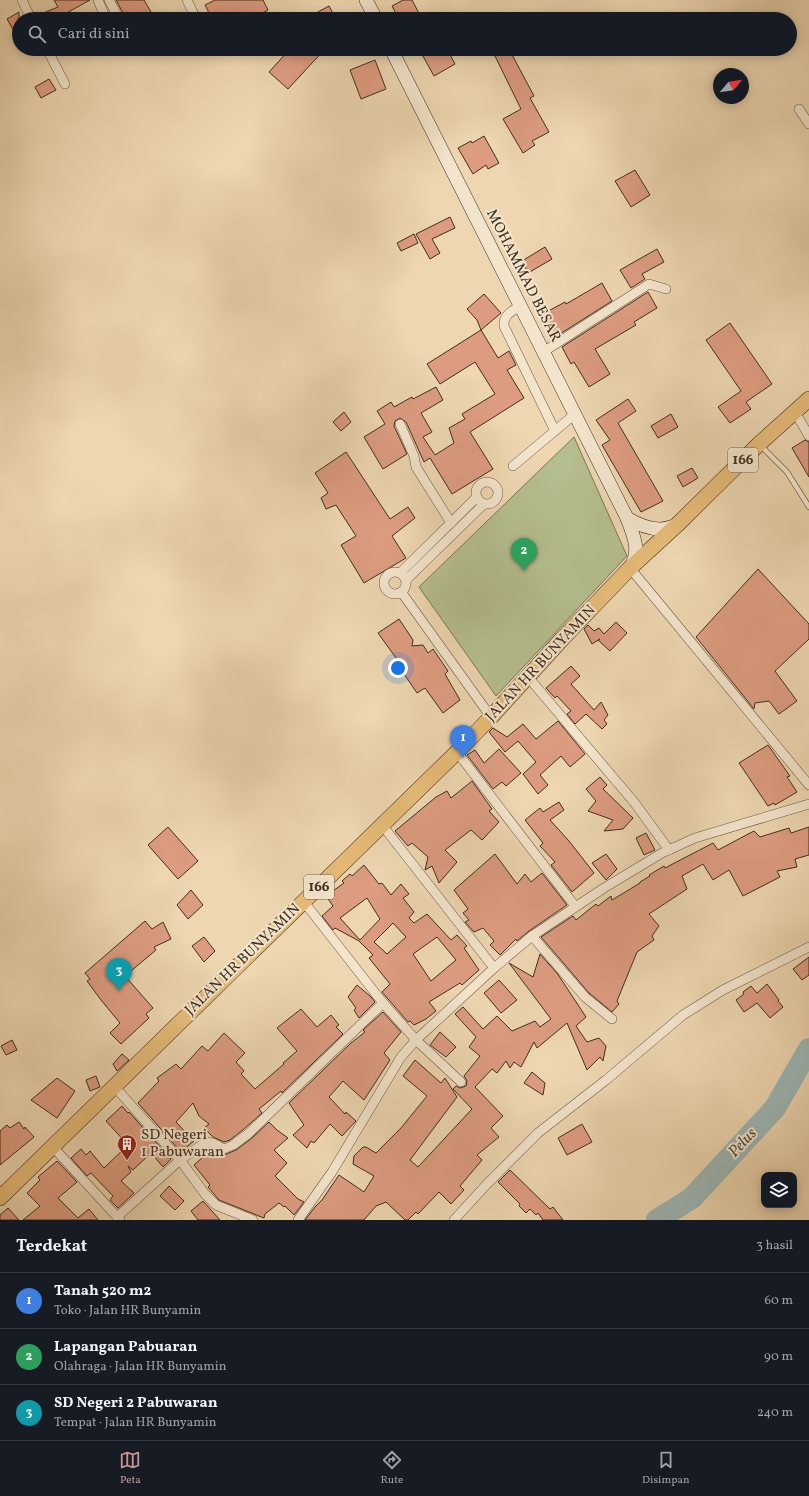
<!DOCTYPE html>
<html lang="id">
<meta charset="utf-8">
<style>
body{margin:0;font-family:Vollkorn,serif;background:#20242c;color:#f1f3f6}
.controls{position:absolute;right:12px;bottom:12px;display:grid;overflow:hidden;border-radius:8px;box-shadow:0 2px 10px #0003}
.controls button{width:36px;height:36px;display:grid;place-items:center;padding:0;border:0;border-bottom:1px solid #363941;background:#171b24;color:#f1f3f6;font:20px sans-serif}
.compass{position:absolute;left:713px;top:68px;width:36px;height:36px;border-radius:50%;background:#171b24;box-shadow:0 2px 10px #0003;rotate:61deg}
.you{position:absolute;left:398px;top:668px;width:14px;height:14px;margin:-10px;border:3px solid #fff;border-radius:50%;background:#1a73e8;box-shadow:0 0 0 6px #1a73e833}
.badge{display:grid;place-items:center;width:26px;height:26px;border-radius:50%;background:#c59692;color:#fff;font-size:13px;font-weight:700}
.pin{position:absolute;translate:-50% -33px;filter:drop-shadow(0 1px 2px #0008)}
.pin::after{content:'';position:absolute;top:21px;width:14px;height:12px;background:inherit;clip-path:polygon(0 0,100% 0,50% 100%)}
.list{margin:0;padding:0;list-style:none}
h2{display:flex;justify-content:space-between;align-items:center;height:52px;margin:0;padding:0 16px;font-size:17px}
h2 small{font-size:13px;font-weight:400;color:#9ea1a6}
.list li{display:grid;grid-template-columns:26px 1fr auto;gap:12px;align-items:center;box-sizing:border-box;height:56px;padding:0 16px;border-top:1px solid #363941}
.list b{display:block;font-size:15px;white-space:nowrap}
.list p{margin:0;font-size:13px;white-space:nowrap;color:#9ea1a6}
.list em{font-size:13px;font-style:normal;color:#9ea1a6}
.icon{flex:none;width:22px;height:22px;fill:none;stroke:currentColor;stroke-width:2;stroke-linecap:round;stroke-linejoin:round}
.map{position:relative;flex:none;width:809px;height:1220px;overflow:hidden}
.search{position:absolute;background:#171b24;box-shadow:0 2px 10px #0003;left:12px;right:12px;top:12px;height:44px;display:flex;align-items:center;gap:10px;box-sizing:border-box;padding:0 14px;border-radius:22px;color:#9ea1a6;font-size:15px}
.sheet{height:220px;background:#171b24}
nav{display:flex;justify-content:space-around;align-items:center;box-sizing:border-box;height:56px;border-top:1px solid #363941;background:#171b24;font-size:11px;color:#9ea1a6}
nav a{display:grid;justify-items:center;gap:2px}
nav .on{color:#c59692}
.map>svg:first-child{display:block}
</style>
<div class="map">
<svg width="809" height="1220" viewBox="0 0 809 1220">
<rect width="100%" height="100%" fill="#edd6b0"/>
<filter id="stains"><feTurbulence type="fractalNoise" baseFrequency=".005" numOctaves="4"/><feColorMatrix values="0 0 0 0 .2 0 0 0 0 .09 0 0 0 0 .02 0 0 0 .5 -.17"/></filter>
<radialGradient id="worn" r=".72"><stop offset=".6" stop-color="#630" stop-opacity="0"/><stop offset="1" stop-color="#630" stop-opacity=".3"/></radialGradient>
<path fill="#b5be8e" stroke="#7a7657" d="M574,437L627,556L496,696L419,587Z"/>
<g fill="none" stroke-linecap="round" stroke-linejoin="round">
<path stroke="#9db7b6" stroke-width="22" d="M657,1220L692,1198L775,1108L809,1049"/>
</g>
<g fill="#dd9c80" stroke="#3f2f20" fill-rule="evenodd">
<path d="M54,0H90L56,19H37L36,16L58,7Z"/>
<path d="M116,0H144L155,19H129L127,16L125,17Z"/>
<path d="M215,0H263L268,10L252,19H212L205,5Z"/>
<path d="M403,0H412L422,19H399L392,6Z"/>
<path d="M329,6L336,19H305Z"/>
<path d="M19,12V40L7,19Z"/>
<path d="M290,49H325L288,89L269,72Z"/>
<path d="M419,49H447L455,64L434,76Z"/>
<path d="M505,49H509L534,96L530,98L549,132L532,141L535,145L523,153L503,119L521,109L494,54Z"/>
<path d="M375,60L386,89L361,99L350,70Z"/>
<path d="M49,79L56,90L41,98L35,87Z"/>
<path d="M484,136L499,163L488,169L486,165L473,174L458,148L471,141L472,143Z"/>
<path d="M635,170L650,195L631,207L615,181Z"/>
<path d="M450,217L455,228L432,239L440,253L430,259L416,234Z"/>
<path d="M414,234L418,243L401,251L397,243Z"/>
<path d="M545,247L552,259L528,273L522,261Z"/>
<path d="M657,249L664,262L642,274L645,279L631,288L620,270Z"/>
<path d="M602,283L612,301L552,339L539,316L565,302L566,304Z"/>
<path d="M648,292L657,308L634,322L636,325L595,349L610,374L589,387L574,362L571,364L562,347Z"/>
<path d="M484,294L501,313L481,330L477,320L467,309Z"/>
<path d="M730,323L772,384L746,402L751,409L730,423L718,407L741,391L706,340Z"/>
<path d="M481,330L498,358L509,351L516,365L507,370L524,398L470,432L493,469L452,494L430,458L424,462L406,422L400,418L395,421L394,426L407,454L383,469L364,437L385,424L377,411L391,402L394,407L412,397L413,399L436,387L443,400L421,413L432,432L423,437L435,455L454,443L449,428L465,419L462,414L495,394L475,362L440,384L427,364Z"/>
<path d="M628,399L636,411L618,423L663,501L641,512L602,445L610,440L596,420Z"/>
<path d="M344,412L351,422L341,431L333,422Z"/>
<path d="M671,414L678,427L658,438L651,426Z"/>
<path d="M805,440L809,442V477L792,448Z"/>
<path d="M346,452L390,519L408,507L415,518L392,536L406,558L364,583L341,545L356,536L336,505L326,509L321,498L328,493L315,473Z"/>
<path d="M692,468L698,478L683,487L677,476Z"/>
<path d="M758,569L809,624V639L775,671L797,701L779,714L769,701L755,703L754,709L696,637Z"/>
<path d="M399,619L413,640L412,646L423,645L428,653L433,649L448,671L445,674L460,700L443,713L425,688L417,693L402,671L404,669L378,633Z"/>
<path d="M616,622L627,633L610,651L598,640L600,639L592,644L584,629L588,625L594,631L599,628L604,634Z"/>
<path d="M571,666L580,676L571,684L594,710L601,702L608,715L604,720L607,724L602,729L586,714L575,724L567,714L571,711L557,696L555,698L546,688Z"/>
<path d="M558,721L585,754L570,767L561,756L540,775L548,785L538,794L523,774L536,762L518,741L505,752L489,732L493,728L507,737L523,724L536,739Z"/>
<path d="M768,745L790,776L787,777L797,792L775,805L774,803L768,806L739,763Z"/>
<path d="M499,749L521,773L506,786L502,782L493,789L467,755L475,750L484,763Z"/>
<path d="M600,777L607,785L603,789L633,818L623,829L604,831L613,820L588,811L596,801L586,789Z"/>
<path d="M472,781L492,809L489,811L499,822L482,840L471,830L445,850L457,862L439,883L432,866L425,870L428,857L412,843L408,846L395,831L436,797L447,791L451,798Z"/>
<path d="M559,802L564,810L550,820L569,841L594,873L572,892L551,865L555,862L540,846L543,843L525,820L540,808L543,812Z"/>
<path d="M168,827L198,861L178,879L148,845Z"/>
<path d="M809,827V855L795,859L797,867L777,871L780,877L743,896L729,870L713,880L703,864L682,876L687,889L649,914L659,926L652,936L654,940L637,952L617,1001L619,1004L612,1012L589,993L541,937L573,916L576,920L596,904L598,906L611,896L612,900L640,883V882L650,876L649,875L664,866L665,868L713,843L718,850L754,831L760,837L789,828L791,833Z"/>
<path d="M646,833L655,850L644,855L636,838Z"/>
<path d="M495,854L517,884L525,874L531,882L542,873L567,905L529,931L517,941L516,939L500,955L490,945L494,941L483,928L474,932L465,922L469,920L463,913L468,909L454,890Z"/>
<path d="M606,854L617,869L606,880L592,863Z"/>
<path d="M364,865L379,884L382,883L391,895L401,884L409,894L403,898L414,912L409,918L414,923L427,914L451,940L457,935L467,946L464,948L479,970L462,985L460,983L429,1002L436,1011L426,1019L414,1025L410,1021L408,1022L382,992L390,984L369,958L373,955L359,941L335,928L333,930L322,916L333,906L326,896L344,883L342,881L350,874L352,876ZM367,898L380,919L360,940L340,918ZM393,923L406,937L387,954L374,942ZM437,937L456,960L431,981L413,954Z"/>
<path d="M191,890L203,905L188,919L177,905Z"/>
<path d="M145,921L152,929L163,922L171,939L154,947L156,950L125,976L153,1008L146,1014L149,1018L121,1044L110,1033L120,1023L101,1000L87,981L90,979L85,973Z"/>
<path d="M204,937L215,951L204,962L192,946Z"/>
<path d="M540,954L557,973L586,1017L576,1026L587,1042L599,1038L606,1046L603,1061L600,1057L587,1070L567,1023L537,1048L534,1042L521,1067L514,1062L510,1068L506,1061L497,1073L492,1069L475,1087L503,1116L491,1128L499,1137L477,1155L482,1160L460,1186L464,1190L451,1204L439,1192L418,1214L416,1212L408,1220H405L386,1202L376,1206L364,1220H305L315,1207L322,1200L339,1175L364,1192L374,1176L353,1164L354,1156L363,1147H366L376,1153L401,1128L427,1096L403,1076L415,1060L441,1083L445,1078L457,1097L410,1160L418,1167L472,1109L453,1089L456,1086L460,1088L466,1086L467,1081L464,1076L480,1056L469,1047L476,1037L455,1014L463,1007L483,1029L497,1016L512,1031L535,1021L540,1027L551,1019L509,963L533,977Z"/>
<path d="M809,957V975L802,980L793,969Z"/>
<path d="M499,980L517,1000L501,1013L484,993Z"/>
<path d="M767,984L779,1000L778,1001L783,1007L770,1018L757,1003L744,1012L736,1000L744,994L743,992L751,986L757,993Z"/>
<path d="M357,985L370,996L375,1002L359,1018L354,1010L356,1008L348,997Z"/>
<path d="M301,1009L317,1027L331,1015L339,1025L336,1027L343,1034L282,1093L281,1091L259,1109L262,1113L244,1129L230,1140L224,1142L213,1137L204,1128L209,1124L199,1116L193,1103L176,1122L194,1141L181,1152L138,1103L159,1081L157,1078L176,1064L181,1069L202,1046L208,1051L224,1033L245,1053L236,1062L244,1071L241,1074L255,1089L284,1064L283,1063L297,1051L277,1028Z"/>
<path d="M383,1012L401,1032L384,1053L390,1060L364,1100L343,1081L329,1097L345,1114L346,1112L356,1121L342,1136L330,1124L314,1143L311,1141L307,1148L293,1135L304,1125L289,1103L351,1043L365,1032L363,1030Z"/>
<path d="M440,1032L456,1047L446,1057L430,1045Z"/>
<path d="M12,1040L17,1050L6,1055L1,1046Z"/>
<path d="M122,1054L129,1060L117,1071L113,1064Z"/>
<path d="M532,1072L545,1083L543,1095L524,1083Z"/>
<path d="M96,1076L100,1087L90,1091L86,1080Z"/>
<path d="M57,1078L75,1091L57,1118L31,1100Z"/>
<path d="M122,1106L128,1113L129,1112L171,1159L163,1167L151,1153L133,1170L128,1166L131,1172L121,1181L134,1193L118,1208L110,1200L113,1196L91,1173L87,1176L71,1158L81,1149L86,1155L90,1151L104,1168L128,1145L106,1121Z"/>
<path d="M19,1122L24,1129L25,1127L34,1137L0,1165V1131L7,1125L10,1128Z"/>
<path d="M269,1122L277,1130L288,1138L274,1150L287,1163L275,1176L298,1199L304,1202L294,1215L285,1206L284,1207L279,1203L265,1214L264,1218L219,1200L208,1187L210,1185L194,1165L212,1149L224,1155L236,1150L252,1138Z"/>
<path d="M582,1124L592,1142L567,1155L558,1138Z"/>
<path d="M57,1161L77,1182L58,1198L78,1218L89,1209L98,1220H23L40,1206L27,1193L40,1180L38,1177Z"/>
<path d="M510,1170L550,1209L553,1207L563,1220H543L538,1213L536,1215L530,1209L526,1213L519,1206L520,1204L498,1182Z"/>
<path d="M169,1186L184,1201L175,1210L160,1196Z"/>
<path d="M203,1201L220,1220H198L191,1211Z"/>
<path d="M8,1208L19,1220H0V1215Z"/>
</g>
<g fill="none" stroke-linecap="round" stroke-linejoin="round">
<defs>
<path id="lane" d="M760,445L787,472L809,507"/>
<g id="street">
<path d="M22,0L31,19"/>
<path d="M98,0L106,19"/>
<path d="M109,0L119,19"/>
<path d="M187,0L196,19"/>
<path d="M47,49L65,84"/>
<path d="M799,109L809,124"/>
<path d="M520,306C512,311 503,315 504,326L555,431"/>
<path d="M543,352L649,284L666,289"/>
<path d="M795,412L809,436"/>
<path d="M400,424L414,456L416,467L451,523"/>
<path d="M513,466L575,414"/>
<circle cx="487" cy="493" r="11"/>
<path d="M630,568L809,785"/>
<circle cx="395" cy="583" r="11"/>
<path d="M400,573L477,497"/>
<path d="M406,580L484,504"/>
<path d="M402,593L491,717"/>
<path d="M528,677L634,802L669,850"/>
<path d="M457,752L575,906"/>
<path d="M382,825L494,968"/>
<path d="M304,902L383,1003L416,1040L494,968L532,936L604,888L662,853L695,838L809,804"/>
<path d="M532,936L585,997L612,1019"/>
<path d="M114,1086L180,1160L205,1194L216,1205L253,1220"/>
<path d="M53,1147L120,1220"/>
<path d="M117,1217L180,1160L206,1142L213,1143L224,1149L233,1145L248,1134L383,1003"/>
<path d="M298,1220L332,1172L401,1057L416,1040L461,1082"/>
<path d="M454,1220L486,1185L538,1133L606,1080L683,1015L723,990L809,947"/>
</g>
<g id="secondary">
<path d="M366,0L376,19"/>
<path d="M391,49L627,518C634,537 641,550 630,568"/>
<path d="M627,518C642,527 661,534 677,524"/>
</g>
<path id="primary" d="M0,1198L457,752L491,717L562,639L630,568L679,523L759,444L809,399"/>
</defs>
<use href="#lane" stroke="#6a5944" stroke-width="6"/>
<use href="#street" stroke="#6a5944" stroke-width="10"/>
<use href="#secondary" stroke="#3f2f20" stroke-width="14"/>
<use href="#primary" stroke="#3f2f20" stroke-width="16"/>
<use href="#lane" stroke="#f3e4cc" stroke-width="4.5"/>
<use href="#street" stroke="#f3e4cc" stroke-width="9"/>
<use href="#secondary" stroke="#f3e4cc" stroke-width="13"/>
<use href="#primary" stroke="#e6bb78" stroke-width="15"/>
</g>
<defs>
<symbol id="building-pin" viewBox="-11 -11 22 30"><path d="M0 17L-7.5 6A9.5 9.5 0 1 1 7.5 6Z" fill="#8f2418" stroke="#f3e4cc"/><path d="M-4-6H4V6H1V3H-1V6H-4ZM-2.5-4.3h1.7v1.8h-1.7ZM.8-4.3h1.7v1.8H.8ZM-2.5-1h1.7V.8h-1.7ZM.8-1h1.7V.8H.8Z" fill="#fff"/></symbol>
</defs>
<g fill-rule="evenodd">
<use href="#building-pin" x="116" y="1133" width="22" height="30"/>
</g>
<g text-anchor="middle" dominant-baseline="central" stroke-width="4" stroke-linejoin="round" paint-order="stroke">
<g fill="#f3e4cc" stroke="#756554" stroke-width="1">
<rect x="728" y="448" width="30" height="24" rx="3"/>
<rect x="304" y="875" width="30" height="24" rx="3"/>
</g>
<g font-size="14" font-weight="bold" fill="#3f2f20">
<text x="743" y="460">166</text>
<text x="319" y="887">166</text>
</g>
<g font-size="15" fill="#3f2f20" stroke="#f3e4cc">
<text transform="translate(523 276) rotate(63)">MOHAMMAD BESAR</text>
<text transform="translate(541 664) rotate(-47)">JALAN HR BUNYAMIN</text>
<text transform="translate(243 960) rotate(-44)">JALAN HR BUNYAMIN</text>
</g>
<g font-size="15" fill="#3f2f20" stroke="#f3e4cc" text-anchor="start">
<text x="141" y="1135">SD Negeri<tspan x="141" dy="17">1 Pabuwaran</tspan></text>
</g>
<g font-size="16" font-style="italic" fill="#524a3e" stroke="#f3e4cc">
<text transform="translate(743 1143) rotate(-47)">Pelus</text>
</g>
</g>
<rect width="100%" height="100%" filter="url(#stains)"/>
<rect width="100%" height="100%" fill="url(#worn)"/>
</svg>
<div class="controls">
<button><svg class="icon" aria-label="layers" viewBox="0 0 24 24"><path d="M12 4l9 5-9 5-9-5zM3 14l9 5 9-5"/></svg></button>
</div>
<svg class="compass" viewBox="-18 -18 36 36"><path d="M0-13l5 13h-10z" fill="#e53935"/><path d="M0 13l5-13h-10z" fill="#9ea1a6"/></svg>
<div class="you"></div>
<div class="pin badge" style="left:463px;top:758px;background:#3f7fe0">1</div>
<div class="pin badge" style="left:524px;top:571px;background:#2e9e5b">2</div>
<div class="pin badge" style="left:119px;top:991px;background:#0f9aa8">3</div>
<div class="search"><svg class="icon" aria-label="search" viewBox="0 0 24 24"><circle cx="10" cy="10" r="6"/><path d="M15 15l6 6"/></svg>Cari di sini</div>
</div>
<section class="sheet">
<h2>Terdekat<small>3 hasil</small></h2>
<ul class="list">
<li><span class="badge" style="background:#3f7fe0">1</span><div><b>Tanah 520 m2</b><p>Toko · Jalan HR Bunyamin</p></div><em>60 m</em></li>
<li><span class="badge" style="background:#2e9e5b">2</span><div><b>Lapangan Pabuaran</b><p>Olahraga · Jalan HR Bunyamin</p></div><em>90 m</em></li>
<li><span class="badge" style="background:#0f9aa8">3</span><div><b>SD Negeri 2 Pabuwaran</b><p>Tempat · Jalan HR Bunyamin</p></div><em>240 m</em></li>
</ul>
</section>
<nav>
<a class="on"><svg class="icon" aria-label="map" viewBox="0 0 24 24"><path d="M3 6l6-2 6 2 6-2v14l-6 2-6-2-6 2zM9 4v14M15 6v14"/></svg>Peta</a>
<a><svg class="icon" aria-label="directions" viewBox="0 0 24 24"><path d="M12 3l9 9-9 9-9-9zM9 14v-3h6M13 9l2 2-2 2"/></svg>Rute</a>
<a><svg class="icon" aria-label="saved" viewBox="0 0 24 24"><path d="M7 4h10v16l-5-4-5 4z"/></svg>Disimpan</a>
</nav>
